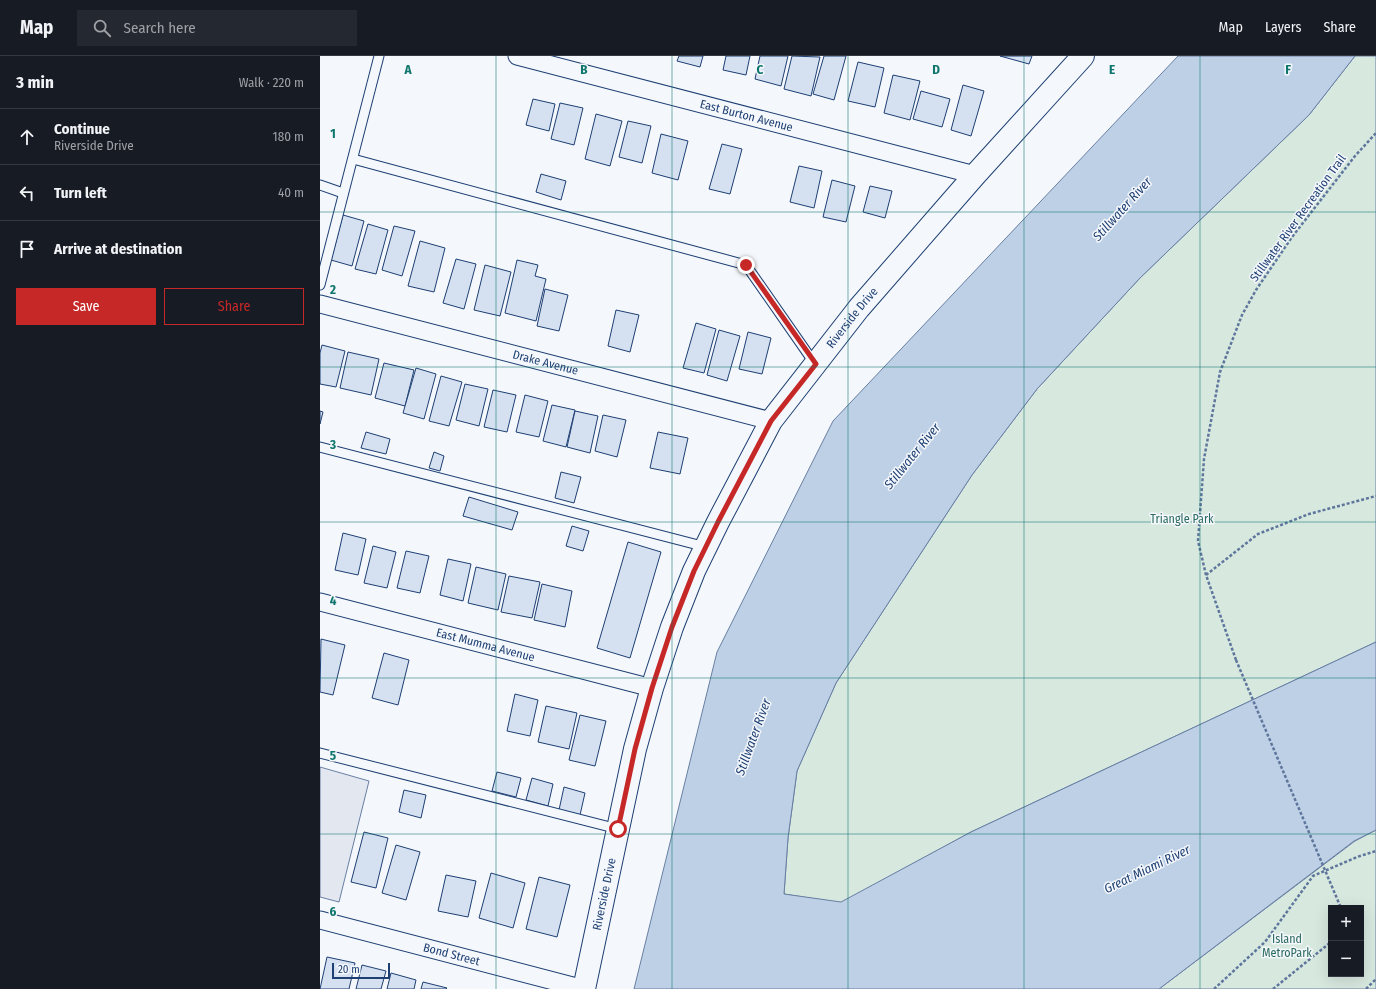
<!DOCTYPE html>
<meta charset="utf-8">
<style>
body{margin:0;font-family:"Fira Sans Condensed",sans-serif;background:#242831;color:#f1f3f6}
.controls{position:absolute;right:12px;bottom:12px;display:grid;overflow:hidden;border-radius:0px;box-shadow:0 4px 16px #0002}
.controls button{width:36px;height:36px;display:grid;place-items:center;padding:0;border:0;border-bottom:1px solid #363941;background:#171b24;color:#f1f3f6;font:20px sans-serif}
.scale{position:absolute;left:12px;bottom:10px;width:58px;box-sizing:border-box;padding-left:4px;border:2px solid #1d3f73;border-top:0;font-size:11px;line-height:14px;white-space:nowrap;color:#1d3f73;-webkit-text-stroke:3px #f4f7fb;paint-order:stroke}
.stop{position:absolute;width:12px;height:12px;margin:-9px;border:3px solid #c62828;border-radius:50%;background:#fff}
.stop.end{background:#c62828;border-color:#fff;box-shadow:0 1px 4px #0008}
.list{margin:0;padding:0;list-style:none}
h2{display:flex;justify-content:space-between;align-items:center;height:52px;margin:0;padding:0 16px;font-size:17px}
h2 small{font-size:13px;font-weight:400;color:#9ea1a6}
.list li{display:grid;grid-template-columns:26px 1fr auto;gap:12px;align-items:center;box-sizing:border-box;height:56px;padding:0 16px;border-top:1px solid #363941}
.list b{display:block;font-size:15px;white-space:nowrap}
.list p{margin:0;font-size:13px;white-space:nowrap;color:#9ea1a6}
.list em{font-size:13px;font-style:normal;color:#9ea1a6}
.actions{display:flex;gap:8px;padding:12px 16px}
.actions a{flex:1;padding:9px 0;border:1px solid #c62828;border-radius:0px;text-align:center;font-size:14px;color:#c62828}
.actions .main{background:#c62828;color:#fff}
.icon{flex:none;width:22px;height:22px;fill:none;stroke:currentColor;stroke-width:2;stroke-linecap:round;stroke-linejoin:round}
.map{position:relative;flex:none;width:1056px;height:933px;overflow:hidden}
header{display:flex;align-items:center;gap:24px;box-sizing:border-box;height:56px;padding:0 20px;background:#171b24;border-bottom:1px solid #363941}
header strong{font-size:19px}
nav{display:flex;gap:22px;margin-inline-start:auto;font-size:14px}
.search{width:280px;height:36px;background:#242831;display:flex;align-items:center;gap:10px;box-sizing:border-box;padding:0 14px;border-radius:0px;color:#9ea1a6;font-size:15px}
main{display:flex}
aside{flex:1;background:#171b24}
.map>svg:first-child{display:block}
</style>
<header>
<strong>Map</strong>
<div class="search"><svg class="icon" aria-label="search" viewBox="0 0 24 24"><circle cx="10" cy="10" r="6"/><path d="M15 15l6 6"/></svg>Search here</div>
<nav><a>Map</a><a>Layers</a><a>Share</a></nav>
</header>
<main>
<aside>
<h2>3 min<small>Walk · 220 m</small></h2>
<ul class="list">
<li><svg class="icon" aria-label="ahead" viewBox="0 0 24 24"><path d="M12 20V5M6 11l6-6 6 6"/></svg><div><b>Continue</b><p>Riverside Drive</p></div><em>180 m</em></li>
<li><svg class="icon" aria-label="left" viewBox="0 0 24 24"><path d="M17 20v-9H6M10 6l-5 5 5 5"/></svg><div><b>Turn left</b></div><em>40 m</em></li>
<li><svg class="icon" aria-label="arrive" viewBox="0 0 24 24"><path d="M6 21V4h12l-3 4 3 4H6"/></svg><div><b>Arrive at destination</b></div></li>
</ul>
<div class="actions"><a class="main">Save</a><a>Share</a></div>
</aside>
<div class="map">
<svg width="1056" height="933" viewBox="0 0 1056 933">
<rect width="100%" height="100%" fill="#f4f7fb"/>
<g fill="#d7e8df" stroke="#687fa3" fill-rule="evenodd">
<path d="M1035,0H1056V586L651,776L521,847L464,838L468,782L477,715L516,627L652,419L717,333L820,222L989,59Z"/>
<path d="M1056,774V933H839L1035,785ZM1011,852H1041V918H1011Z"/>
</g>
<path fill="#e3e8f0" stroke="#687fa3" d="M0,711L49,725L19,846L0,841Z"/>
<path fill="#bed0e5" stroke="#687fa3" d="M858,0H1035L989,59L820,222L717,333L652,419L516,627L477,715L468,782L464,838L521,846L651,776L1056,586V774L1034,785L839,933H314L397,596L513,365Z"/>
<g fill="#d5e0f0" stroke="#1d3f73">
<path d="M359,0H383L380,11L357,5Z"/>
<path d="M406,0H430L426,19L403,14Z"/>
<path d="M440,0H468L461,30L435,23Z"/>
<path d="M472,0L500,1L491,40L464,33Z"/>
<path d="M504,0H526L514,44L493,38Z"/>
<path d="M680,0H712L709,8Z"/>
<path d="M538,6L564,12L555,51L528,45Z"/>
<path d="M573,19L600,25L590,64L564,57Z"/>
<path d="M643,29L664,35L651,80L631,74Z"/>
<path d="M601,35L630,43L622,71L593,63Z"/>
<path d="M213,43L235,48L229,75L206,69Z"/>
<path d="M240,47L263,52L254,89L231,83Z"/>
<path d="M276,58L302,65L290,110L265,103Z"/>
<path d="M308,65L331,70L322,107L299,101Z"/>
<path d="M341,78L368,85L358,124L332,117Z"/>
<path d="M402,88L422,93L410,138L389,133Z"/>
<path d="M479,110L502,115L494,152L470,146Z"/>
<path d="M221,118L246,125L241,144L216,136Z"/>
<path d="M512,124L535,130L526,166L503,161Z"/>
<path d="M550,130L572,135L565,162L543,156Z"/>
<path d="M23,159L44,165L32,210L11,204Z"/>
<path d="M48,168L68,174L56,218L35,213Z"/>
<path d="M74,170L95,175L82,220L62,214Z"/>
<path d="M100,185L125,192L114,236L88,230Z"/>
<path d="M136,203L156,208L144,253L123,247Z"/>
<path d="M197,204L218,209L215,220L226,223L216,265L185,257Z"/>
<path d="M165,209L191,216L180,260L154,254Z"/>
<path d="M225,233L248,239L239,275L217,270Z"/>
<path d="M296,254L319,259L310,296L288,290Z"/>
<path d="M376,267L396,273L384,317L363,312Z"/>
<path d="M399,274L420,280L407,325L387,319Z"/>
<path d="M428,276L451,282L442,318L419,313Z"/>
<path d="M2,289L25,295L16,331L0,328V297Z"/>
<path d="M28,296L59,303L51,339L20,332Z"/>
<path d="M64,307L94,314L85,350L55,342Z"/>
<path d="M96,312L116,318L104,363L83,357Z"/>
<path d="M121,320L142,326L129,370L109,365Z"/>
<path d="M145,328L168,333L159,370L136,364Z"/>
<path d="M173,334L196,339L187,376L164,371Z"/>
<path d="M205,339L228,345L219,381L196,376Z"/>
<path d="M232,349L255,354L246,391L223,385Z"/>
<path d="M0,355L3,356L0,368Z"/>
<path d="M255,355L278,360L270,397L247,391Z"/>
<path d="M283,359L306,364L297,401L275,395Z"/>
<path d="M46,376L70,383L66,398L41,392Z"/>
<path d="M338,376L368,382L360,418L330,412Z"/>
<path d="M114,396L124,400L120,415L109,412Z"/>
<path d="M241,416L261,421L254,447L235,442Z"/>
<path d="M149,441L198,456L192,474L143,460Z"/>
<path d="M252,470L269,475L263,495L246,490Z"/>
<path d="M23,477L46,483L38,519L15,514Z"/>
<path d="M308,486L341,496L310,602L277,592Z"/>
<path d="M53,490L76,496L67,532L44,527Z"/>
<path d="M86,495L109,500L100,537L77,532Z"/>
<path d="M128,503L151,508L143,545L120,539Z"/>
<path d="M156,511L186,518L178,554L148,547Z"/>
<path d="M189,520L220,526L212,562L181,556Z"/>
<path d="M222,528L252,535L245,571L214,564Z"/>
<path d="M1,583L25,589L13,639L0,636Z"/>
<path d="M64,597L89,604L78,649L52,642Z"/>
<path d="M195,638L218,644L210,680L187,675Z"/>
<path d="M226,650L257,657L249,693L218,686Z"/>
<path d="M260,659L286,665L275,710L249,704Z"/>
<path d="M177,716L201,722L196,741L172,735Z"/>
<path d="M212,722L233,728L228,750L206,744Z"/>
<path d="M244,731L265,737L260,759L239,754Z"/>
<path d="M84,734L106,739L101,762L79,756Z"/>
<path d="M44,776L68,782L56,832L31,826Z"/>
<path d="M76,789L100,796L86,844L62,837Z"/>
<path d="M171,817L205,827L193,872L159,862Z"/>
<path d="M126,819L156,825L148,861L118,855Z"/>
<path d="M219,821L250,829L237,881L206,873Z"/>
<path d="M7,901L35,907L29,933H0Z"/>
<path d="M42,909L66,915L61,933H36Z"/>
<path d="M71,917L96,924L94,933H67Z"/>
<path d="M103,926L127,932L126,933H101Z"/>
</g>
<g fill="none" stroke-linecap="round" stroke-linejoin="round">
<defs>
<g id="lane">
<path d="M33,103L426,209L495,308"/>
<path d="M0,129L23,137"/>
<path d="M0,229L59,0"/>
<path d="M0,391L386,491"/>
<path d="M0,697L298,773"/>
</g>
<g id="street">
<path id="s1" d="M197,0L655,119"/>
<path id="s2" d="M0,248L451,365"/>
<path id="s3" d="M0,546L332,632"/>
<path id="s4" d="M0,864L264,933"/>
</g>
<g id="secondary">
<path id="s5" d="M264,933L315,693L332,632L352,571L374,515L398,466L451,365L539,252L655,119L763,0"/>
</g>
</defs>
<use href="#lane" stroke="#1d3f73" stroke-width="11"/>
<use href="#street" stroke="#1d3f73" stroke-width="19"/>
<use href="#secondary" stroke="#1d3f73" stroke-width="24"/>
<g stroke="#5e769c" stroke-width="2.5" stroke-dasharray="3 2" stroke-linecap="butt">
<path d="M886,519L938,478L989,458L1056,440"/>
<path d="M916,604L886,519L878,485L884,403L900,316L922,259L936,234L972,181L1035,100L1056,77"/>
<path d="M894,933L945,886L993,820L1037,801L1056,795"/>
<path d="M953,933L1011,886"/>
<path d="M1046,933L1056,923"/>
</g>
<use href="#lane" stroke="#f4f7fb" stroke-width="9"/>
<use href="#street" stroke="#f4f7fb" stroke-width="17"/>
<use href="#secondary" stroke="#f4f7fb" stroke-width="22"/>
<path stroke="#5e769c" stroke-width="2.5" stroke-dasharray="3 2" stroke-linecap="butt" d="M916,604L1021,852"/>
</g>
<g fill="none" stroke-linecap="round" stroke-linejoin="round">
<path stroke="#c62828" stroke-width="5" d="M298,773L315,693L332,632L352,571L374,515L398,466L451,365L496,308L426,209"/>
</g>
<path fill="none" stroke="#0f766e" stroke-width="1" stroke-opacity="0.55" d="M176,0V933M352,0V933M528,0V933M704,0V933M880,0V933M0,156H1056M0,311H1056M0,466H1056M0,622H1056M0,778H1056"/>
<g text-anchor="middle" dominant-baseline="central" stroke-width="3" stroke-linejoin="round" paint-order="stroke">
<g font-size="12" fill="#1d3f73" stroke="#f4f7fb">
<text stroke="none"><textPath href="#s1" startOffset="237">East Burton Avenue</textPath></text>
<text transform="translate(978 162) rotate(-54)">Stillwater River Recreation Trail</text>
<text stroke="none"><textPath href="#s5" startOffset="733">Riverside Drive</textPath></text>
<text stroke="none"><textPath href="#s2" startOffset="233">Drake Avenue</textPath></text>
<text stroke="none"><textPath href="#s3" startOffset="171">East Mumma Avenue</textPath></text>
<text stroke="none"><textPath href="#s5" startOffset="97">Riverside Drive</textPath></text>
<text stroke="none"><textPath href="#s4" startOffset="136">Bond Street</textPath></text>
</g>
<g font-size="12" fill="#2c6c60" stroke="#f4f7fb">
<text x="862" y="463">Triangle Park</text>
<text x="967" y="883">Island<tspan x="967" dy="14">MetroPark</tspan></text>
</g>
<g font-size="13" font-style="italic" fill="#1d3f73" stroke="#f4f7fb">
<text transform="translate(802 153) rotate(-48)">Stillwater River</text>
<text transform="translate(592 400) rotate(-51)">Stillwater River</text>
<text transform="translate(433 681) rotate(-70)">Stillwater River</text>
<text transform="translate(827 813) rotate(-26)">Great Miami River</text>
</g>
</g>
<g font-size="13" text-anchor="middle" font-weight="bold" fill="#0f766e" stroke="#f4f7fb" stroke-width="3" stroke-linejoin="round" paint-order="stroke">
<text x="88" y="18">A</text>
<text x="264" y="18">B</text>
<text x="440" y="18">C</text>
<text x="616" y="18">D</text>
<text x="792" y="18">E</text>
<text x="968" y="18">F</text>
<text x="13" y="82">1</text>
<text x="13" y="238">2</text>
<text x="13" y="393">3</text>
<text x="13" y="549">4</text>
<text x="13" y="704">5</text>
<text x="13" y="860">6</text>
</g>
</svg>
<div class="controls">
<button>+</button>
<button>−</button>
</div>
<div class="scale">20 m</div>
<div class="stop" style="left:298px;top:773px"></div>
<div class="stop end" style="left:426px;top:209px"></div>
</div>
</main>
